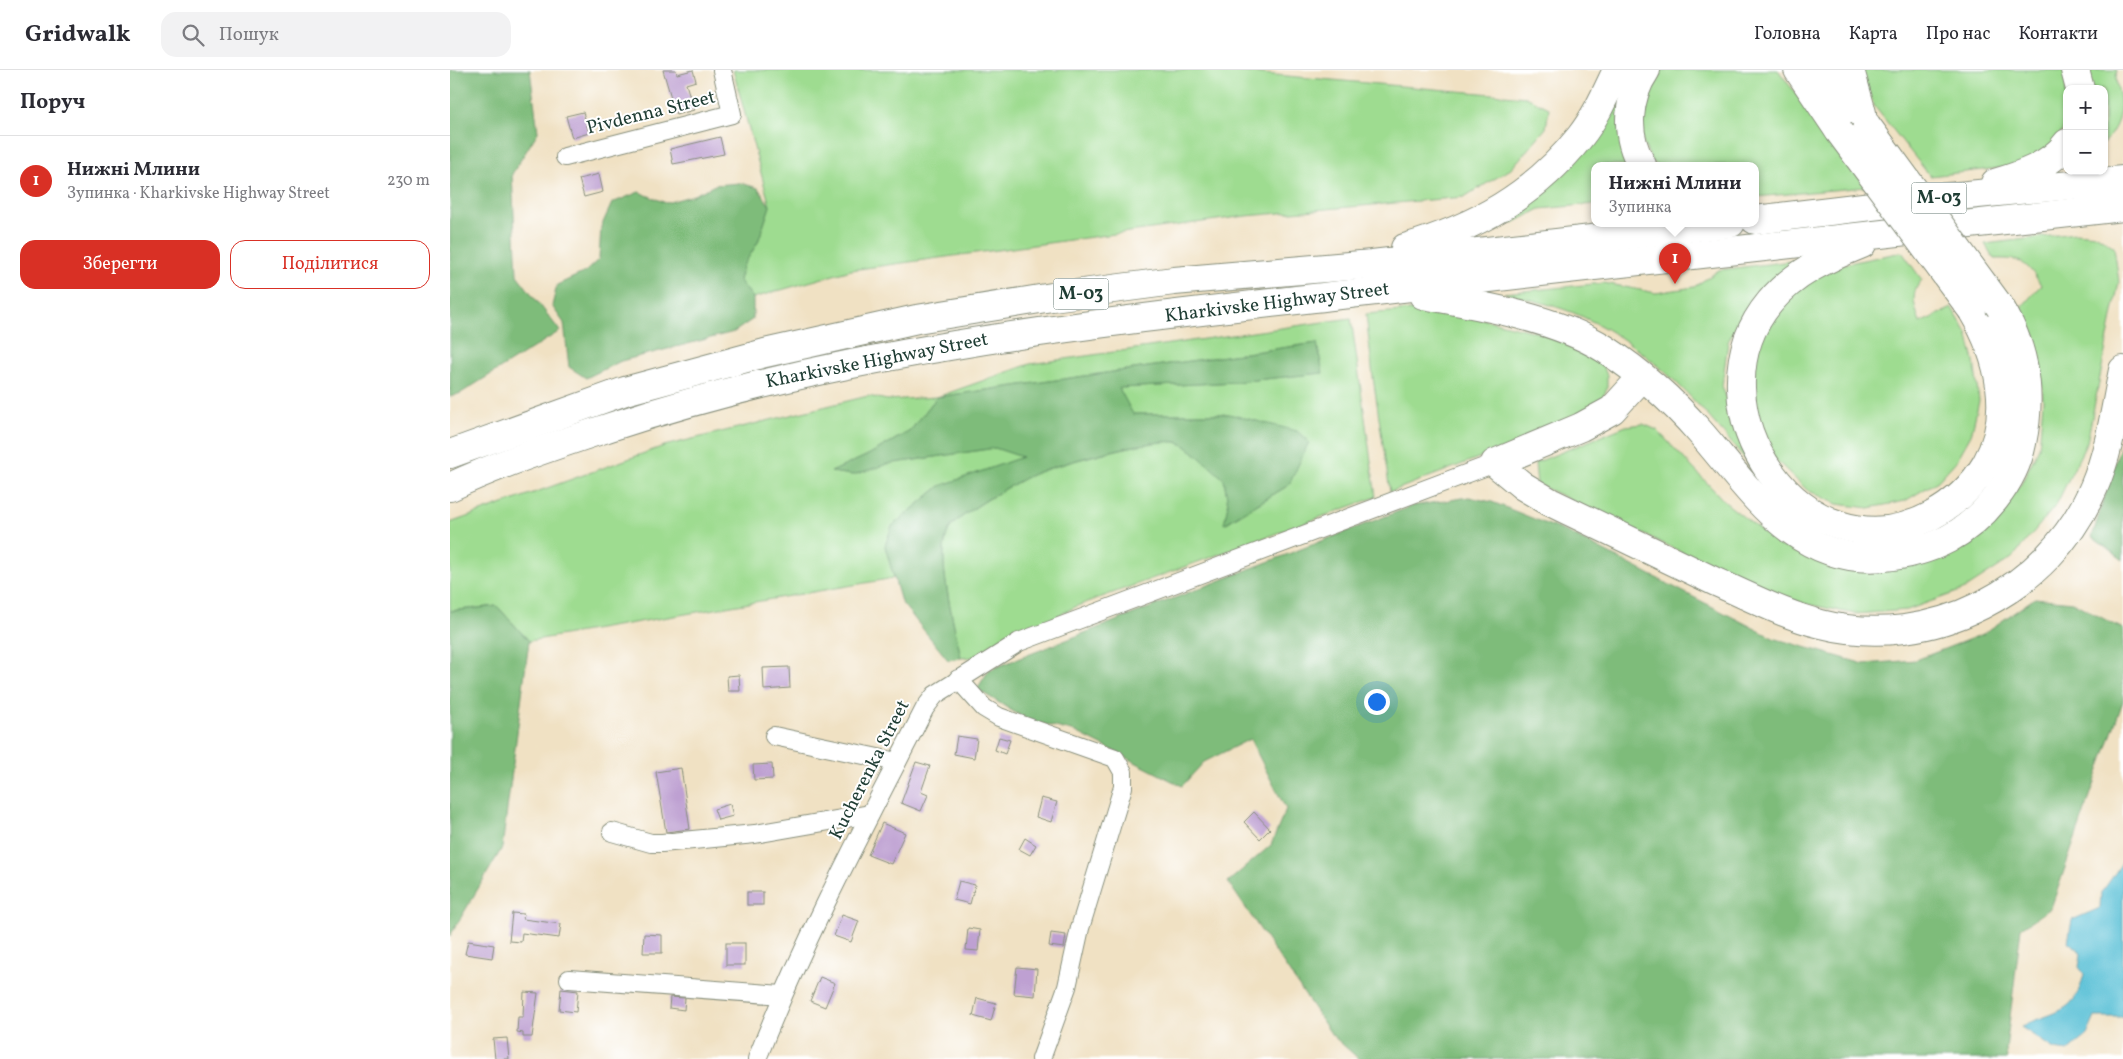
<!DOCTYPE html>
<html lang="uk">
<meta charset="utf-8">
<style>
body{margin:0;font-family:Vollkorn,serif;background:#f2f2f3;color:#2b2b33}
.controls{position:absolute;right:15px;top:15px;display:grid;overflow:hidden;border-radius:10px;box-shadow:0 1px 4px #0004}
.controls button{width:45px;height:45px;display:grid;place-items:center;padding:0;border:0;border-bottom:1px solid #e1e1e2;background:#fff;color:#2b2b33;font:25px sans-serif}
.you{position:absolute;left:926px;top:631px;width:18px;height:18px;margin:-12px;border:4px solid #fff;border-radius:50%;background:#1a73e8;box-shadow:0 0 0 8px #1a73e833}
.badge{display:grid;place-items:center;width:32px;height:32px;border-radius:50%;background:#d93025;color:#fff;font-size:16px;font-weight:700}
.pin{position:absolute;translate:-50% -41px;filter:drop-shadow(0 1px 2px #0008)}
.pin::after{content:'';position:absolute;top:26px;width:18px;height:15px;background:inherit;clip-path:polygon(0 0,100% 0,50% 100%)}
.popup{position:absolute;left:1141px;top:92px;width:168px;height:65px;box-sizing:border-box;display:grid;place-content:center;border-radius:10px;background:#fff;filter:drop-shadow(0 1px 4px #0005);font-size:16px;white-space:nowrap;color:#7c7c81}
.popup b{font-size:19px;color:#2b2b33}
.popup::after{content:'';position:absolute;left:50%;top:100%;margin-left:-10px;border:10px solid transparent;border-top-color:#fff}
.list{margin:0;padding:0;list-style:none}
h2{display:flex;justify-content:space-between;align-items:center;height:65px;margin:0;padding:0 20px;font-size:21px}
h2 small{font-size:16px;font-weight:400;color:#7c7c81}
.list li{display:grid;grid-template-columns:32px 1fr auto;gap:15px;align-items:center;box-sizing:border-box;height:90px;padding:0 20px;border-top:1px solid #e1e1e2}
.list b{display:block;font-size:19px;white-space:nowrap}
.list p{margin:0;font-size:16px;white-space:nowrap;color:#7c7c81}
.list em{font-size:16px;font-style:normal;color:#7c7c81}
.actions{display:flex;gap:10px;padding:15px 20px}
.actions a{flex:1;padding:11px 0;border:1px solid #d93025;border-radius:15px;text-align:center;font-size:18px;color:#d93025}
.actions .main{background:#d93025;color:#fff}
.icon{flex:none;width:28px;height:28px;fill:none;stroke:currentColor;stroke-width:2;stroke-linecap:round;stroke-linejoin:round}
.map{position:relative;flex:none;width:1673px;height:989px;overflow:hidden}
header{display:flex;align-items:center;gap:30px;box-sizing:border-box;height:70px;padding:0 25px;background:#fff;border-bottom:1px solid #e1e1e2}
header strong{font-size:24px}
nav{display:flex;gap:28px;margin-inline-start:auto;font-size:18px}
.search{width:350px;height:45px;background:#f2f2f3;display:flex;align-items:center;gap:12px;box-sizing:border-box;padding:0 18px;border-radius:15px;color:#7c7c81;font-size:19px}
main{display:flex}
aside{flex:1;background:#fff}
.map>svg:first-child{display:block}
</style>
<header>
<strong>Gridwalk</strong>
<div class="search"><svg class="icon" aria-label="search" viewBox="0 0 24 24"><circle cx="10" cy="10" r="6"/><path d="M15 15l6 6"/></svg>Пошук</div>
<nav><a>Головна</a><a>Карта</a><a>Про нас</a><a>Контакти</a></nav>
</header>
<main>
<aside>
<h2>Поруч<small></small></h2>
<ul class="list">
<li><span class="badge">1</span><div><b>Нижні Млини</b><p>Зупинка · Kharkivske Highway Street</p></div><em>230 m</em></li>
</ul>
<div class="actions"><a class="main">Зберегти</a><a>Поділитися</a></div>
</aside>
<div class="map">
<svg width="1673" height="989" viewBox="0 0 1673 989">
<rect width="100%" height="100%" fill="#fff"/>
<filter id="ink" filterUnits="userSpaceOnUse"><feTurbulence type="fractalNoise" baseFrequency=".02" numOctaves="2"/><feDisplacementMap in="SourceGraphic" scale="10" xChannelSelector="R" yChannelSelector="G"/><feConvolveMatrix kernelMatrix="1 2 1 2 8 2 1 2 1" color-interpolation-filters="sRGB"/></filter>
<filter id="wash" filterUnits="userSpaceOnUse"><feTurbulence type="fractalNoise" baseFrequency=".0096" numOctaves="4" result="noise"/><feDisplacementMap in="SourceGraphic" scale="20" xChannelSelector="R" yChannelSelector="G"/><feGaussianBlur stdDeviation="1.12" result="paint"/><feColorMatrix in="noise" values="0 0 0 0 0 0 0 0 0 0 0 0 0 0 0 0 0 1.4 0 .05"/><feComposite in="paint" operator="in"/></filter>
<g filter="url(#wash)">
<rect width="100%" height="100%" fill="#f0e1c3"/>
<g fill="#9edc90" stroke="#5e8c62">
<path d="M283,0H768L1076,27L1099,38L1096,58L1061,99L1014,127L796,146L401,200L303,228L289,210L293,196L308,172L320,136Z"/>
<path d="M1171,0L1185,95H1145V134L1090,139L1063,153L1031,156L1060,139Z"/>
<path d="M1208,0H1328L1416,117L1305,127V95H1206L1201,90L1192,70L1193,24Z"/>
<path d="M1408,0H1615L1617,48L1608,72L1568,96L1480,106L1425,37L1408,6Z"/>
<path d="M1633,0H1667C1665,9 1667,15 1669,23C1673,45 1667,56 1654,74V19H1637Z"/>
<path d="M1625,163L1647,165L1664,177L1669,212L1637,372L1606,435L1562,488L1513,520L1457,540L1405,544L1352,533L1314,521L1087,414L1085,393L1176,356L1193,354L1207,360L1276,433L1330,476L1382,495L1429,502L1483,491L1517,473L1571,414L1589,378L1593,331L1591,295L1569,240L1591,215C1577,192 1571,188 1544,189L1535,174Z"/>
<path d="M1452,182L1472,210C1459,224 1465,236 1470,253L1502,238L1517,263L1524,291L1529,331L1521,365L1507,390L1488,411L1455,431L1419,438L1387,434L1357,420L1326,390L1306,356L1303,274L1338,224L1385,196Z"/>
<path d="M1350,190L1293,242L1278,272L1272,316L1302,397C1251,337 1205,279 1131,246C1106,235 1080,230 1054,223L1154,213L1206,223L1244,217L1269,200Z"/>
<path d="M963,240L1020,246L1114,269L1151,292L1157,305V319L1151,330L1119,353L940,422L923,307L916,244Z"/>
<path d="M901,248L926,427L627,536L526,587L511,588C506,559 483,482 500,458C510,444 569,410 586,403C610,394 710,365 730,373C740,377 765,401 774,409L778,434L775,454L839,415L779,344H682L669,318L786,312L872,303L867,273L487,327L460,361L418,385L382,402L403,405L438,394L545,378L573,387L490,416L442,456L435,476L444,508L79,571L47,536L0,541V453L214,376L418,326L437,330L487,327L580,294Z"/>
</g>
<g fill="#7ebc7a" stroke="#4e7c57">
<path d="M0,0H80L88,62L62,104L67,205L110,261L11,323L0,327Z"/>
<path d="M290,113L308,118L320,136L308,172L293,196L289,210L303,228V249L284,262L171,291L136,308L119,297L114,253L102,236L107,215L135,202L149,189L151,157L162,133L189,122L216,133L244,125L265,115Z"/>
<path d="M867,273L873,303L786,312L669,318L683,344H779L847,361L859,372L839,415L774,454L778,434L774,409C765,402 740,377 730,373C709,365 609,394 586,403C569,410 509,444 500,458C483,483 506,559 511,588L498,590L451,532L435,476L442,456L490,416L572,387L545,378L438,394L403,405L381,402L418,385L460,361L487,327Z"/>
<path d="M1673,368V490L1642,467Z"/>
<path d="M1019,427L1042,432L1119,463L1323,568L1414,594L1466,590L1533,564L1585,528L1622,532L1673,559V631L1601,838L1571,858L1556,979L1557,989H909L882,965L778,812L821,775L836,739L800,669L754,692L732,716L626,662L577,650L527,619L539,600L962,436Z"/>
<path d="M47,536L79,571L52,778L0,866V541Z"/>
</g>
<path fill="#59c0d6" stroke="#3c7e85" d="M1673,791V947H1645L1637,965L1618,981L1604,979L1571,957C1588,946 1616,945 1626,926C1630,920 1632,911 1634,904L1629,897L1631,884L1627,878L1618,872L1622,850L1650,838L1651,822C1656,818 1668,798 1673,791Z"/>
<g id="blocks">
<g fill="#bea0d2">
<path d="M213,0H226L227,4L243,0L246,11L236,14L244,40L226,45Z"/>
<path d="M133,42L139,63L122,68L116,46Z"/>
<path d="M270,67L274,84L223,94L220,79Z"/>
<path d="M149,104L153,122L134,127L129,109Z"/>
<path d="M339,597L340,618L314,620L313,598Z"/>
<path d="M289,605L290,621H278L277,606Z"/>
<path d="M507,666L527,669L524,688L504,684Z"/>
<path d="M549,667L560,670L555,684L545,680Z"/>
<path d="M466,692L480,696L471,722L478,725L471,741L451,733Z"/>
<path d="M322,694L323,709L304,710L303,695Z"/>
<path d="M231,698L240,759L216,762L206,702Z"/>
<path d="M591,728L607,732L601,752L586,747Z"/>
<path d="M280,734L283,746L268,750L264,739Z"/>
<path d="M804,742L820,759L810,769L794,752Z"/>
<path d="M432,753L455,763L441,794L418,785Z"/>
<path d="M575,768L586,775L580,785L569,779Z"/>
<path d="M509,811L525,815L520,834L504,830Z"/>
<rect x="297" y="822" width="16" height="13"/>
<path d="M62,843L74,844L73,849L111,854L109,868L72,863L71,872L59,871Z"/>
<path d="M392,845L409,851L401,872L384,866Z"/>
<path d="M518,858L530,860L528,881L516,880Z"/>
<path d="M601,863L616,865L614,878L599,876Z"/>
<path d="M194,864L212,865V883H193Z"/>
<path d="M18,871L44,875L42,888L15,884Z"/>
<rect x="276" y="873" width="19" height="22"/>
<path d="M567,897L587,899L585,926L564,924Z"/>
<path d="M370,907L385,913L375,937L360,931Z"/>
<path d="M111,919L128,921L126,942L109,940Z"/>
<path d="M74,922L88,923L82,967H73V963L67,962L68,947H73Z"/>
<path d="M220,927L235,928L234,940L219,938Z"/>
<path d="M527,928L546,933L541,951L523,946Z"/>
<path d="M57,968L59,989H45L43,969Z"/>
</g>
</g>
</g>
<g filter="url(#ink)">
<use href="#blocks" fill-opacity="0" stroke="#888f7c" stroke-width="1"/>
<g fill="none" stroke-linecap="round" stroke-linejoin="round">
<defs>
<g id="street">
<path d="M115,87L282,44L272,0"/>
<path d="M508,609L534,638L549,647L665,688L673,702V717L630,858L617,917L591,989"/>
<path d="M324,666L447,692"/>
<path d="M162,762L201,773H212L305,764L420,744"/>
<path d="M119,909L332,925"/>
<path d="M307,989C354,868 416,753 475,638L485,625L569,572L1045,393"/>
</g>
<g id="highway">
<path d="M1348,0L1389,61"/>
<path d="M1371,0L1417,56"/>
<path d="M1400,0L1412,43"/>
<path d="M1625,0L1630,19"/>
<path d="M1192,95C1174,65 1177,28 1196,0"/>
<path d="M1545,113C1569,106 1602,95 1617,73"/>
<path d="M1305,150L1497,127L1673,110"/>
<path d="M1412,174C1377,188 1344,203 1320,232C1234,335 1354,513 1481,446C1504,434 1523,416 1536,394C1564,344 1550,287 1522,240"/>
<path d="M955,178C1026,157 1083,126 1130,67C1146,47 1156,23 1167,0"/>
<path d="M973,225C1030,235 1106,248 1155,279C1190,302 1222,330 1249,361C1300,419 1345,496 1434,487C1457,485 1477,480 1498,469C1533,450 1564,413 1572,373C1582,325 1576,279 1550,237"/>
<path d="M1192,307L1162,340L1131,357L1045,393L1073,416L1100,432C1155,458 1211,486 1266,512C1301,527 1334,545 1371,554C1480,582 1600,521 1644,417C1660,380 1665,339 1673,300"/>
<path d="M0,384L175,321L315,283L467,249L602,227L724,211L922,194L1281,153"/>
<path d="M0,417C51,393 106,375 160,357C402,277 656,252 908,223C1163,194 1418,164 1673,137"/>
</g>
</defs>
<use href="#street" stroke="#888f7c" stroke-width="20"/>
<use href="#highway" stroke="#888f7c" stroke-width="30"/>
<use href="#street" stroke="#fff" stroke-width="18"/>
<use href="#highway" stroke="#fff" stroke-width="28"/>
<defs>
<g id="highway-bridge">
<path d="M1417,56L1550,237"/>
<path d="M1389,61L1522,240"/>
</g>
</defs>
<use href="#highway-bridge" stroke="#888f7c" stroke-width="30" stroke-linecap="butt"/>
<use href="#highway-bridge" stroke="#fff" stroke-width="28"/>
</g>
</g>
<g text-anchor="middle" dominant-baseline="central" stroke-width="4" stroke-linejoin="round" paint-order="stroke">
<g fill="#fff" stroke="#627771" stroke-width="1">
<rect x="1461.5" y="112.5" width="55" height="31" rx="4"/>
<rect x="603.5" y="208.5" width="55" height="31" rx="4"/>
</g>
<g font-size="18" font-weight="bold" fill="#1f3d34">
<text x="1489" y="128">М-03</text>
<text x="631" y="224">М-03</text>
</g>
<g font-size="19" fill="#1f3d34" stroke="#fff">
<text transform="translate(201 43) rotate(-14)">Pivdenna Street</text>
<text transform="translate(827 233) rotate(-7)">Kharkivske Highway Street</text>
<text transform="translate(427 291) rotate(-11)">Kharkivske Highway Street</text>
<text transform="translate(420 700) rotate(-63)">Kucherenka Street</text>
</g>
</g>
</svg>
<div class="controls">
<button>+</button>
<button>−</button>
</div>
<div class="you"></div>
<div class="pin badge" style="left:1225px;top:214px">1</div>
<div class="popup"><b>Нижні Млини</b>Зупинка</div>
</div>
</main>
